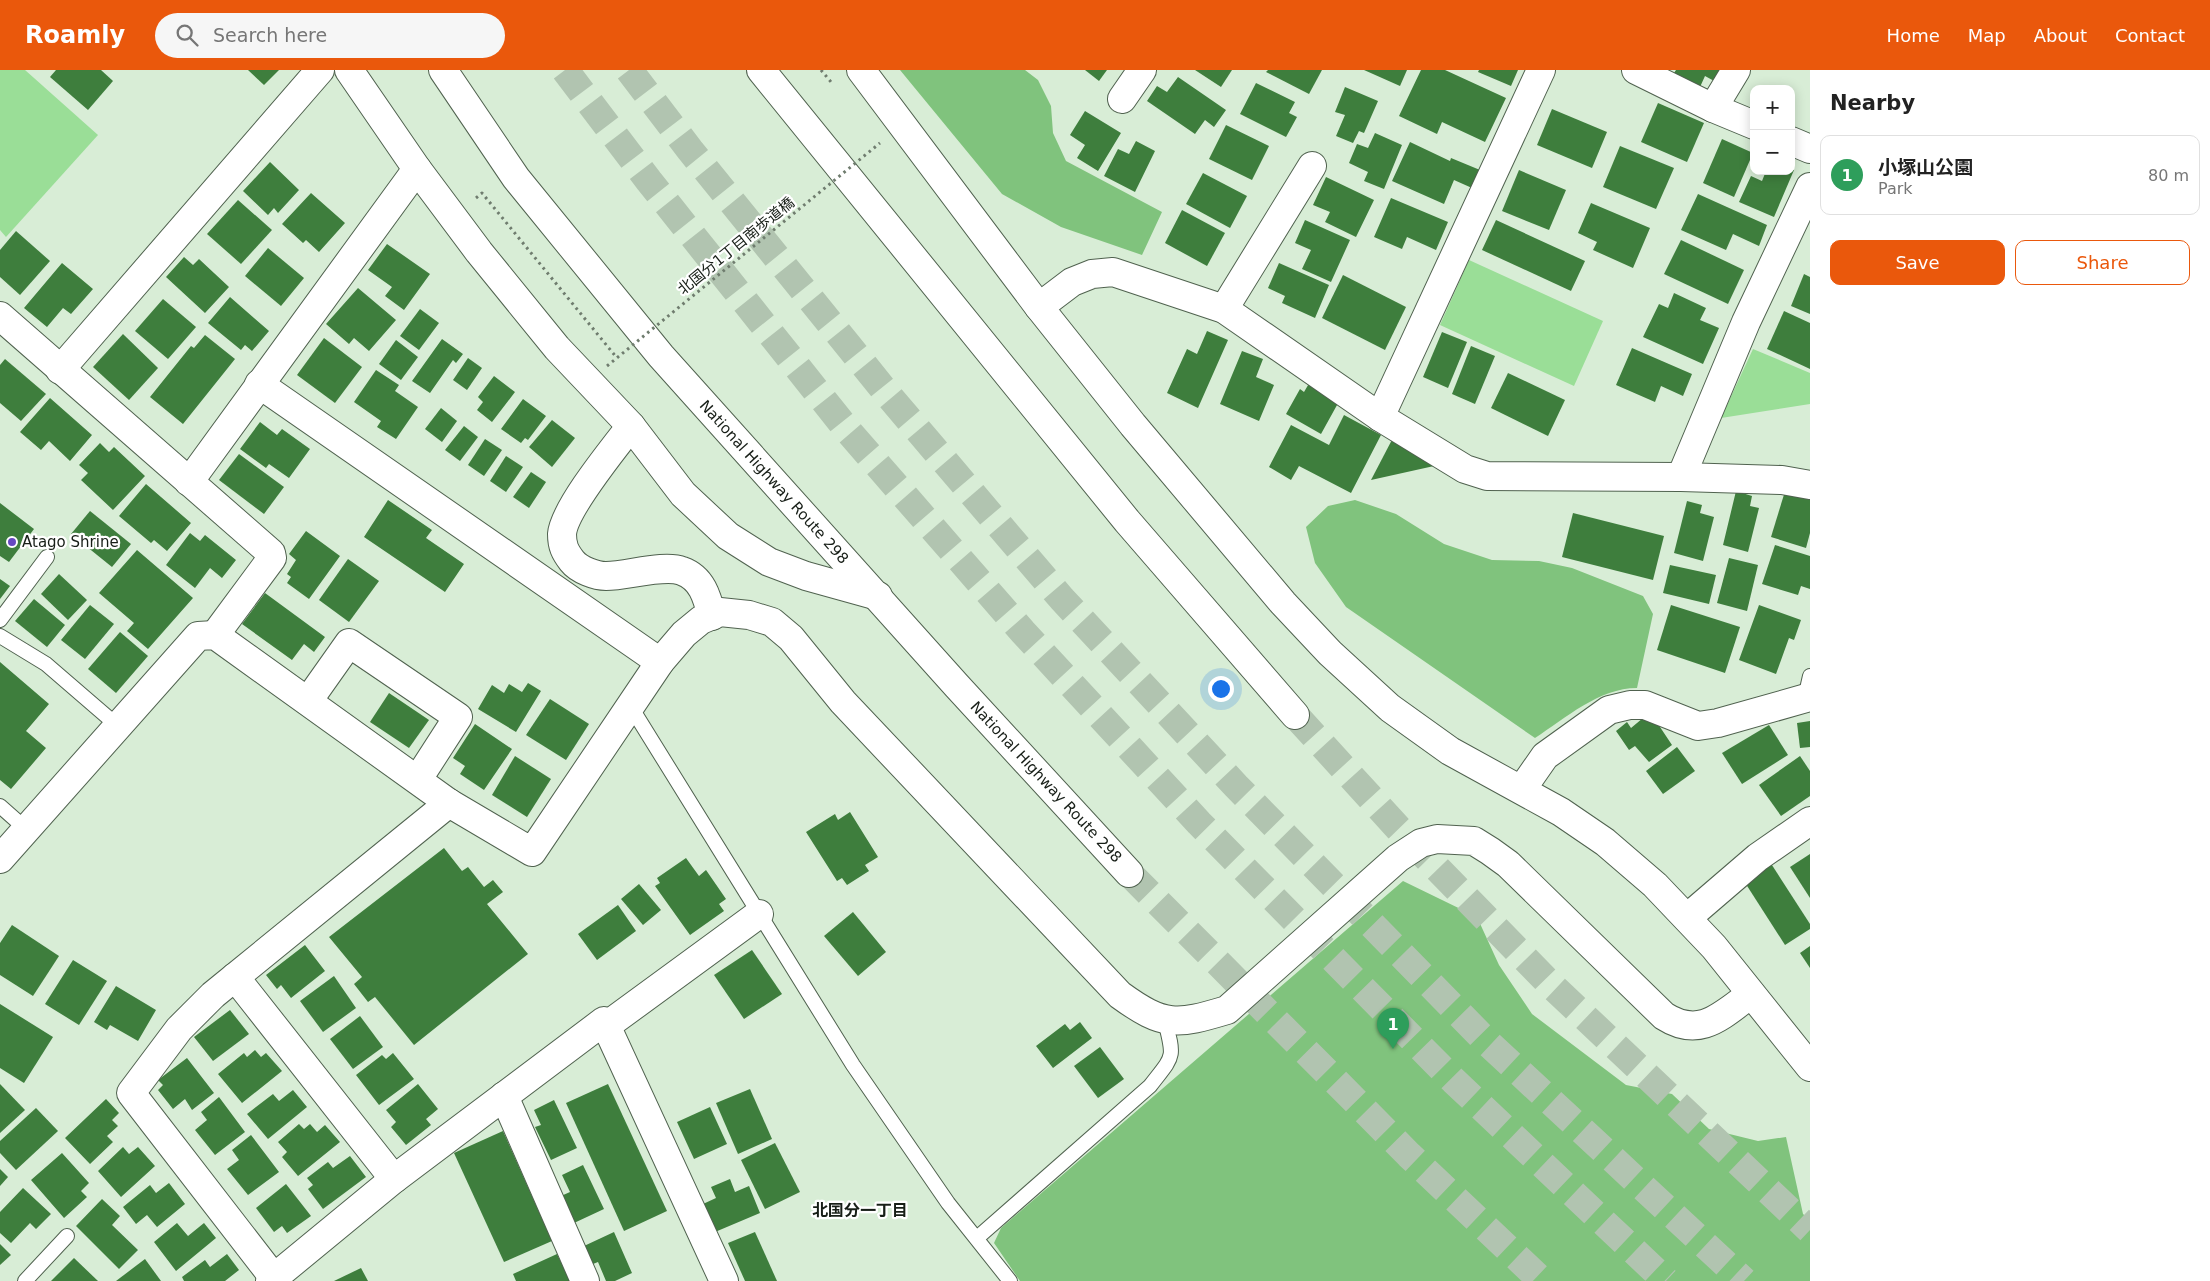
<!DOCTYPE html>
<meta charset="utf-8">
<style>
body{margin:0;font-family:"DejaVu Sans","Noto Sans JP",sans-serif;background:#f6f6f6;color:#222}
.controls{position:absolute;right:15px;top:15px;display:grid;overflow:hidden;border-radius:10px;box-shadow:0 2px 12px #0003}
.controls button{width:45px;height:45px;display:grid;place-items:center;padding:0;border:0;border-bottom:1px solid #e0e0e0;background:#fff;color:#222;font:25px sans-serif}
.you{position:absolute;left:1220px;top:618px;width:18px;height:18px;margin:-12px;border:4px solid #fff;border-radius:50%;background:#1a73e8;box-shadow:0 0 0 8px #1a73e833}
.badge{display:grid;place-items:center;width:32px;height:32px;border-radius:50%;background:#ea580c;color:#fff;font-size:16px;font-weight:700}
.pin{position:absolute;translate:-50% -41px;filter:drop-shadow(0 1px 2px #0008)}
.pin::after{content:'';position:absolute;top:26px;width:18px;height:15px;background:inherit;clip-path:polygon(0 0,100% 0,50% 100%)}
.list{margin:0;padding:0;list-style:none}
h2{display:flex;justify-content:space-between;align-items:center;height:65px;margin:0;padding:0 20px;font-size:21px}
h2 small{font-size:16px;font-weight:400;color:#767676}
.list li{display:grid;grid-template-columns:32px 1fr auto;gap:15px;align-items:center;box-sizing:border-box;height:80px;margin:0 10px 10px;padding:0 10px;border:1px solid #e0e0e0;border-radius:10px}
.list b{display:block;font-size:19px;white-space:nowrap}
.list p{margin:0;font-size:16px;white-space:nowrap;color:#767676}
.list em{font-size:16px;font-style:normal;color:#767676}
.actions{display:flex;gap:10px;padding:15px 20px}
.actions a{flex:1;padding:11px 0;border:1px solid #ea580c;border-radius:10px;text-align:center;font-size:18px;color:#ea580c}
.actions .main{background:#ea580c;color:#fff}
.icon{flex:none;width:28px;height:28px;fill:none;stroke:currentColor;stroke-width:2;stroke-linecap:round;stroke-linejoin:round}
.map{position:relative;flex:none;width:1810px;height:1211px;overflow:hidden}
header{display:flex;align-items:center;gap:30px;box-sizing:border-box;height:70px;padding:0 25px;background:#ea580c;color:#fff}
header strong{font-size:24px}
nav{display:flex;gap:28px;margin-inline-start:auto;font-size:18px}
.search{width:350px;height:45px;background:#f6f6f6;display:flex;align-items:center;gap:12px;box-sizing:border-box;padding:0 18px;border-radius:28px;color:#767676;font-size:19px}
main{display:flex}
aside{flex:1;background:#fff}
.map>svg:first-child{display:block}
</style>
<header>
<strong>Roamly</strong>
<div class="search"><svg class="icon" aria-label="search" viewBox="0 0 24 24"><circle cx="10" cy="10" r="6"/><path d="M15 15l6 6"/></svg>Search here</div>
<nav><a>Home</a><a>Map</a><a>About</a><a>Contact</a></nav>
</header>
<main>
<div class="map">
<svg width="1810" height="1211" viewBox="0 0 1810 1211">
<rect width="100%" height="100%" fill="#d8edd6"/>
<g fill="#9ade97">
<path d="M0,0H25L98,65L6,167L0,160Z"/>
<path d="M1469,190L1603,251L1574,316L1440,255Z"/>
<path d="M1753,279L1810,303V334L1721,348Z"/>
</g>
<g fill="#80c37d">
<path d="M900,0H1025L1038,10L1051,36L1053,63L1066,91L1162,142L1142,185L1061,157L1002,124Z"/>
<path d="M1355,430L1396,444L1444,474L1492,490L1539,491L1572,498L1643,526L1653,544L1637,618C1599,618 1566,648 1535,668L1346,537L1315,493L1306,457L1328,436Z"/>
<path d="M1403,811L1477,847L1499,895L1532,944L1626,1015L1672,1024L1709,1059L1758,1071L1786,1067L1803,1144L1810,1150V1211H1020L994,1173L1001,1158Z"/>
</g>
<g fill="#3e7e3d">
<path d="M56,0H101L113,11L88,40L50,7Z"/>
<path d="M248,0H279L264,15Z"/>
<path d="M1085,0H1107L1099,11Z"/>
<path d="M1195,0H1232L1221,17Z"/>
<path d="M1268,0H1322L1309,24L1266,2Z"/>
<path d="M1364,0H1407L1400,16Z"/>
<path d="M1421,0H1445L1506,28L1485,72L1442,52L1437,64L1399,46Z"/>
<path d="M1479,0H1518L1511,16L1478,2Z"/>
<path d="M1676,0H1722L1716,12L1705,6L1700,17L1674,3Z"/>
<path d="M1178,7L1226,40L1214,57L1205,50L1195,64L1147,31L1157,16L1167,22Z"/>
<path d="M1256,13L1295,32L1289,43L1297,47L1286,67L1240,44Z"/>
<path d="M1345,17L1378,31L1364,63L1359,61L1353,73L1336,66L1345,45L1335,42Z"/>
<path d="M1658,33L1704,53L1687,92L1641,72Z"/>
<path d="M1552,39L1607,62L1592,98L1537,75Z"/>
<path d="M1085,41L1121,63L1098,101L1077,88L1085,75L1070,65Z"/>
<path d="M1226,55L1269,76L1252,110L1209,89Z"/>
<path d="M1375,63L1402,75L1384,119L1364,111L1368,102L1349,93L1357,74L1368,78Z"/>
<path d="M1722,69L1753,83L1734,127L1703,113Z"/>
<path d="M1136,71L1155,81L1135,122L1104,106L1118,79L1129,84Z"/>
<path d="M1410,72L1450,91L1451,88L1480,100L1472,118L1454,110L1444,134L1392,111Z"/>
<path d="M1620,76L1674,98L1656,139L1603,117Z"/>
<path d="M270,92L299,120L278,143L274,138L268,145L243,121Z"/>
<path d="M1791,99L1794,100L1774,147L1739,132L1751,106L1762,111L1766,101H1791Z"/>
<path d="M1519,100L1566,120L1549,160L1502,141Z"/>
<path d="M1203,103L1247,126L1230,158L1186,134Z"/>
<path d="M1326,107L1374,130L1356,167L1325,152L1330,142L1313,135Z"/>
<path d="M311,123L345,153L319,182L306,170L303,173L282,154Z"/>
<path d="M1698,124L1767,155L1759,176L1733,164L1726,180L1681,160Z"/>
<path d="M1391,128L1448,152L1436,180L1407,167L1402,179L1374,167Z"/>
<path d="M238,130L272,160L241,194L207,164Z"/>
<path d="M1591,133L1650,158L1633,198L1593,180L1597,172L1578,163Z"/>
<path d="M1182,140L1225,163L1207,196L1165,173Z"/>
<path d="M1305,150L1350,170L1331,212L1302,199L1311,180L1295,173Z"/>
<path d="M1496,150L1585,191L1571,221L1482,180Z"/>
<path d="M16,161L50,191L20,225L0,207V180Z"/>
<path d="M1681,170L1744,200L1728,234L1664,204Z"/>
<path d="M387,174L430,204L404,240L385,226L392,217L368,200Z"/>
<path d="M268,178L304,208L281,236L245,206Z"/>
<path d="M184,187L193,195L199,189L229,217L205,243L166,207Z"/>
<path d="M62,193L93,219L71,244L63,238L47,257L24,238Z"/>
<path d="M1279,193L1329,215L1315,248L1282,233L1285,226L1268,218Z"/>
<path d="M1804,204L1810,207V244L1791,236Z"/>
<path d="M1343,205L1406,237L1385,280L1322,248Z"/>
<path d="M358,218L396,250L369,281L354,268L349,274L326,254Z"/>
<path d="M1674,223L1706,238L1700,250L1719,258L1703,294L1643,267L1659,234L1668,238Z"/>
<path d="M230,227L269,261L252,281L245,275L241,280L208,253Z"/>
<path d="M163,229L196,257L168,289L135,261Z"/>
<path d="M420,239L439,253L419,280L400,266Z"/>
<path d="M1784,241L1810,253V299L1767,279Z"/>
<path d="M1207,261L1228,270L1198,338L1167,323L1187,279L1197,284Z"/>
<path d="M1442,262L1467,272L1448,318L1423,307Z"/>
<path d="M123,264L158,298L129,330L93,297Z"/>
<path d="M205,265L235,289L183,354L150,327L191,276L194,278Z"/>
<path d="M324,268L362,297L335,333L297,305Z"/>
<path d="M442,269L463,284L456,293L453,290L430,323L412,311Z"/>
<path d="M396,270L418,287L401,310L379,294Z"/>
<path d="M1471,276L1495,286L1475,334L1452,324Z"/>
<path d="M1632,278L1692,304L1683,326L1661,316L1655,332L1616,315Z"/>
<path d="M1242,281L1263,289L1256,307L1274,315L1259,351L1220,334Z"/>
<path d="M468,288L482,298L467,320L453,310Z"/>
<path d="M5,289L46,324L21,351L0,333V295Z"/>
<path d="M376,300L399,315L395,321L418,337L396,369L377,357L381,351L354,332Z"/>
<path d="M1508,303L1565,330L1548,366L1491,338Z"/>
<path d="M494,306L515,322L492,352L477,340L483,332L478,327Z"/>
<path d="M1311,310L1342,326L1321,364L1286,344L1300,319L1304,322Z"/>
<path d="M50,328L92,365L70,391L49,371L41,380L20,362Z"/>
<path d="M523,329L546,346L528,370L525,368L521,373L501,359Z"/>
<path d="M441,338L457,351L442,372L425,359Z"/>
<path d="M1344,345L1381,365L1351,423L1299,396L1291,410L1269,397L1291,355L1329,375Z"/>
<path d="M552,350L575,368L552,397L529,377Z"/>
<path d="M260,352L277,365L282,359L310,379L289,408L269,394L266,398L240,379Z"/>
<path d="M464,356L478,367L460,391L445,380Z"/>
<path d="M1395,364L1452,392L1371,410Z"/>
<path d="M485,369L502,380L484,406L468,395Z"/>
<path d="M100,373L109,382L114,377L145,406L113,440L81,410L88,403L79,395Z"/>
<path d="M239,384L284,417L264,444L219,410Z"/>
<path d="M506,386L523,397L506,422L490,411Z"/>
<path d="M531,402L546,412L529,438L513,427Z"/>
<path d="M146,414L191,453L167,481L154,470L151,473L119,446Z"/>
<path d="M1786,418L1810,425V463L1806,478L1771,467Z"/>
<path d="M1736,421L1752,426L1750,436L1759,438L1748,482L1723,475Z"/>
<path d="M388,430L432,460L426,468L464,494L445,522L364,467Z"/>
<path d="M1687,431L1702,435L1700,443L1714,447L1703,491L1674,483Z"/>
<path d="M0,433L34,459L9,492L0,486Z"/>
<path d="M90,441L131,474L112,497L71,464Z"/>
<path d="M1573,443L1664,466L1653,510L1562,487Z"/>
<path d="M306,461L340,486L309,529L287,513L291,507L287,504L296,490L289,484Z"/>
<path d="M190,463L200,471L205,465L236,490L222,508L210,498L195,518L166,495Z"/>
<path d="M1775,475L1810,486V519L1801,516L1798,525L1762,514Z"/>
<path d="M137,480L193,528L148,579L127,561L134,553L99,523Z"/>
<path d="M1729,488L1758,495L1747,541L1717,533Z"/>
<path d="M348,489L379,511L349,552L319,530Z"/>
<path d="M1670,495L1716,505L1709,534L1663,523Z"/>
<path d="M59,504L87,530L68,550L41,524Z"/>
<path d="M0,509L10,516L0,529Z"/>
<path d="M265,523L325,567L314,582L304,574L292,590L242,554Z"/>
<path d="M34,529L65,555L47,577L15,551Z"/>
<path d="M90,535L114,554L85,589L61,570Z"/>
<path d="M1671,535L1740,557L1725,603L1657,580Z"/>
<path d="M1759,535L1801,550L1794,570L1789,568L1776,604L1739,590Z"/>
<path d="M120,562L148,586L116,623L88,599Z"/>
<path d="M0,592L49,634L26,661L46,678L11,719L0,710Z"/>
<path d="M528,613L541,621L516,662L478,639L492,615L504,623L509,614L522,622Z"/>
<path d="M389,623L429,650L409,678L370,652Z"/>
<path d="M550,629L589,654L566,690L526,665Z"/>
<path d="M1643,648L1656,651L1672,675L1649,692L1635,676L1629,680L1616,661L1627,652L1631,658Z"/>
<path d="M1810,651V677L1800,678L1797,653Z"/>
<path d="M475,654L512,679L484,720L460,704L465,696L453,688Z"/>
<path d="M1769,655L1788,685L1742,714L1722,683Z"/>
<path d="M1677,677L1695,701L1663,724L1646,701Z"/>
<path d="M515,686L551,709L527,747L492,725Z"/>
<path d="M1800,686L1810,701V726L1781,746L1759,715Z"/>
<path d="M850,742L878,787L865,795L869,801L847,815L842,808L837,811L806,762L835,744L838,750Z"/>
<path d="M444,778L462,801L468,797L484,817L493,810L503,822L487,834L528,884L414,975L375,927L368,932L354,914L362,907L329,867Z"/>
<path d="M1810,784V828L1790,797Z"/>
<path d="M686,788L699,806L706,800L726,829L719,834L724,841L690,865L655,816L660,813L657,808Z"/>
<path d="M1770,792L1810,854V859L1785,875L1742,808Z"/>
<path d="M639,814L661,840L643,855L621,829Z"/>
<path d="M618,835L636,861L597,890L578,864Z"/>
<path d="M853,842L886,882L858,906L824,866Z"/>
<path d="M12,855L59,886L33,926L0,905V873Z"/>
<path d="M305,875L325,901L291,928L281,915L277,919L266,905Z"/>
<path d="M1810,876V898L1800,883Z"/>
<path d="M752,880L782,924L744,949L714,905Z"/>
<path d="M73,890L107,911L79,955L45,934Z"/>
<path d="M334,906L356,938L323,962L300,931Z"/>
<path d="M116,916L156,940L138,971L110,955L107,960L94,952Z"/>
<path d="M0,934L53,967L24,1013L0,998Z"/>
<path d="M230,940L249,964L213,991L194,967Z"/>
<path d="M360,946L383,977L353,999L330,969Z"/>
<path d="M1080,952L1092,968L1053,998L1036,976L1065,954L1070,960Z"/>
<path d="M1100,977L1124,1009L1098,1028L1074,996Z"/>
<path d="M255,980L261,987L266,983L282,1001L242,1033L218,1004L244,983L247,987Z"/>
<path d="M393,983L414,1009L379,1035L356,1005L382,985L386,989Z"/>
<path d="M187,988L214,1023L192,1040L185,1029L173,1039L158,1020L163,1015L158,1010Z"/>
<path d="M0,1014L25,1040L0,1063Z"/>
<path d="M418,1014L438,1039L426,1049L431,1055L406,1075L391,1057L396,1052L386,1040Z"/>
<path d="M608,1014L667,1141L624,1161L566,1033Z"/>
<path d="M750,1019L772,1069L738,1084L716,1033Z"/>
<path d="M293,1020L307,1037L268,1069L247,1044L273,1024L279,1031Z"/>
<path d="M219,1027L245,1062L215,1085L195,1060L207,1050L201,1042Z"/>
<path d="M106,1029L119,1043L112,1050L118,1056L107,1066L113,1072L90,1094L65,1068Z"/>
<path d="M554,1030L577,1078L551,1090L535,1057L541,1055L534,1040Z"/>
<path d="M710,1037L727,1074L694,1089L677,1052Z"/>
<path d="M36,1038L58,1061L16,1100L0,1083V1071Z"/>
<path d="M299,1054L304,1059L310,1054L317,1062L325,1055L340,1072L298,1106L282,1087L287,1082L278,1072Z"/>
<path d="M503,1061L552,1171L504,1192L454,1083Z"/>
<path d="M251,1065L279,1102L248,1125L227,1099L239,1090L232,1080Z"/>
<path d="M775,1073L800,1122L765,1139L741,1090Z"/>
<path d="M123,1077L129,1084L138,1077L155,1096L121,1127L98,1101Z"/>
<path d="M62,1083L89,1113L81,1121L87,1127L64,1148L31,1110Z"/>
<path d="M350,1086L366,1107L323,1139L308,1119L313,1115L307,1108L328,1092L333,1098Z"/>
<path d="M583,1095L604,1139L574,1153L561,1126L570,1122L562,1105Z"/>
<path d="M0,1099L8,1107L0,1116Z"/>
<path d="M730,1109L735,1122L749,1116L760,1143L715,1162L703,1134L716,1128L711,1117Z"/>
<path d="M169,1113L185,1134L157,1157L147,1145L136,1154L123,1137L150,1115L156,1123Z"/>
<path d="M286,1114L311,1146L287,1163L282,1156L274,1162L256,1138Z"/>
<path d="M23,1118L51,1144L36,1159L30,1153L11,1173L0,1163V1142Z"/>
<path d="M102,1129L120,1146L112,1155L138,1180L119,1199L76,1156Z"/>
<path d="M177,1153L188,1166L204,1153L216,1168L176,1201L154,1172Z"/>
<path d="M614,1162L632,1203L615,1211H606L598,1192L593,1194L584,1176Z"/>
<path d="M755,1162L777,1211H745L728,1173Z"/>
<path d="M0,1174L11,1185L0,1195Z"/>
<path d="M227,1184L239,1200L225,1211H184L182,1207L205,1190L210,1197Z"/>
<path d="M557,1184L570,1211H516L513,1204Z"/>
<path d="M74,1188L98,1211H51Z"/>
<path d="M145,1189L161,1211H116Z"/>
<path d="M361,1198L368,1211H334Z"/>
</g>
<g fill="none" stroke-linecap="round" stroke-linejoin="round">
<g stroke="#b1c4b0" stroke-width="28" stroke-dasharray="28 14" stroke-linecap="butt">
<path d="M1295,645L1398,758L1549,913L1810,1160"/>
<path d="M1129,803L1409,1085L1542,1211"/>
</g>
<g stroke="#b1c4b0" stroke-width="28" stroke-dasharray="28 14" stroke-linecap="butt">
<path d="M565,0L649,111L849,362L1023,562L1199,753L1454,1011L1666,1211"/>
<path d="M629,0L690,80L889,326L1062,529L1236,716L1487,972L1744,1211"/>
</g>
<defs>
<g id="service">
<path d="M0,550L47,487"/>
<path d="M0,566L46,594L119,657"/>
<path d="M1805,628L1810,606"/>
<path d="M631,637L853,995L948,1133L1010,1211"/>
<path d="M0,736L26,759"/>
<path d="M977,1168L1150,1016C1174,985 1175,989 1165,951"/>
<path d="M25,1211L67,1166"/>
</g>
<g id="minor">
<path d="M349,0L417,99L479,182L557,278L631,356L683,424L728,466L769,492L806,506L878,526"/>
<path d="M861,0L1039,237L1133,355L1283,533L1330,583L1390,638L1450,681L1561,742L1605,772L1655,815L1714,877L1810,997"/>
<path d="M1636,0L1713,38L1754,55"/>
<path d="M1122,29L1142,0"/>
<path d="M1713,38L1736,0"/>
<path d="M1791,71L1810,79"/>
<path d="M1039,237L1072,212L1092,204L1113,202L1224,239L1380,347L1465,399L1487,406L1681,407L1782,410L1810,415"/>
<path d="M1224,239L1312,96"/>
<path d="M0,246L271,483L272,488L215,565"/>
<path d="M60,300L320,0"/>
<path d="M259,314L660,592"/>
<path d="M1380,347L1541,0"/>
<path d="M631,356C614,378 564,439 562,464C562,476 565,482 572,491C579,500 596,506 606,506C627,506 664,494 682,501C702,508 707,527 712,546"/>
<path d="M1681,407L1746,252L1810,117"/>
<path d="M189,412L417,99"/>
<path d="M308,631L349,573L458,647L418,709"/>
<path d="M1522,719L1545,686L1609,640L1630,635H1645L1698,656L1718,653L1810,627"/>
<path d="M0,789L198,566L215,565L449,733L532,782L660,592L684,564L701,550L720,542L749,545L772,552L791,568L843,632L1120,925C1164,957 1177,955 1227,940L1398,788L1421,773L1437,769L1474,771L1490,781L1508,794L1664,946C1700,969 1721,946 1751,924"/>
<path d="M1687,848L1758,787L1810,751"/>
<path d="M235,907L394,1109"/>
<path d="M606,956L759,844"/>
<path d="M504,1026L585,1211"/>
<path d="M274,1208L131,1023L179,959L213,925L449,733"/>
<path d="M270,1211L394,1109L604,951L724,1211"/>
</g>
<g id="trunk">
<path d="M443,0L516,108L661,286L957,616L1129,803"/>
<path d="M761,0L1127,451L1295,645"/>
</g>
</defs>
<use href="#service" stroke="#50624f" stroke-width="16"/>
<use href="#minor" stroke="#50624f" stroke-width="30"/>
<use href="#trunk" stroke="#50624f" stroke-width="30"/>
<g stroke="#6f7c6e" stroke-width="3" stroke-dasharray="2.5 4" stroke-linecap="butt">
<path d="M821,0L831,12"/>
<path d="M476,128L482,123L617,288"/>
</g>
<use href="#service" stroke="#fff" stroke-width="14"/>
<use href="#minor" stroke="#fff" stroke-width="28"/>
<use href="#trunk" stroke="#fff" stroke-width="28"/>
<path stroke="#6f7c6e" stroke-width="3" stroke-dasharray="2.5 4" stroke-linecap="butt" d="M607,296L880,73"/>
</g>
<circle fill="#6648c1" stroke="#fff" stroke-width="2" cx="12" cy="472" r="5"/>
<g text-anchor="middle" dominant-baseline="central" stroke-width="4.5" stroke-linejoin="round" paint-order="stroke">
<g font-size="15" fill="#171e17" stroke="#fff">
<text transform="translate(736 176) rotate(-39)">北国分1丁目南歩道橋</text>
<text transform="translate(774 412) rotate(48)">National Highway Route 298</text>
<text transform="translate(1046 712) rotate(47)">National Highway Route 298</text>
</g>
<g font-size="15" fill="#171e17" stroke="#fff" text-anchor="start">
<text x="22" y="472">Atago Shrine</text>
</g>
<g font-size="16" font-weight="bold" fill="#171e17" stroke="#fff">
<text x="860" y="1140">北国分一丁目</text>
</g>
</g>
</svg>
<div class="controls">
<button>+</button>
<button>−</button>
</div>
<div class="you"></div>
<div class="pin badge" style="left:1393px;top:979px;background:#2e9e5b">1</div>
</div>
<aside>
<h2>Nearby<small></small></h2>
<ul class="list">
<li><span class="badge" style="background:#2e9e5b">1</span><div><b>小塚山公園</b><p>Park</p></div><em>80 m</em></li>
</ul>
<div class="actions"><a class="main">Save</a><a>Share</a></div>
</aside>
</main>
